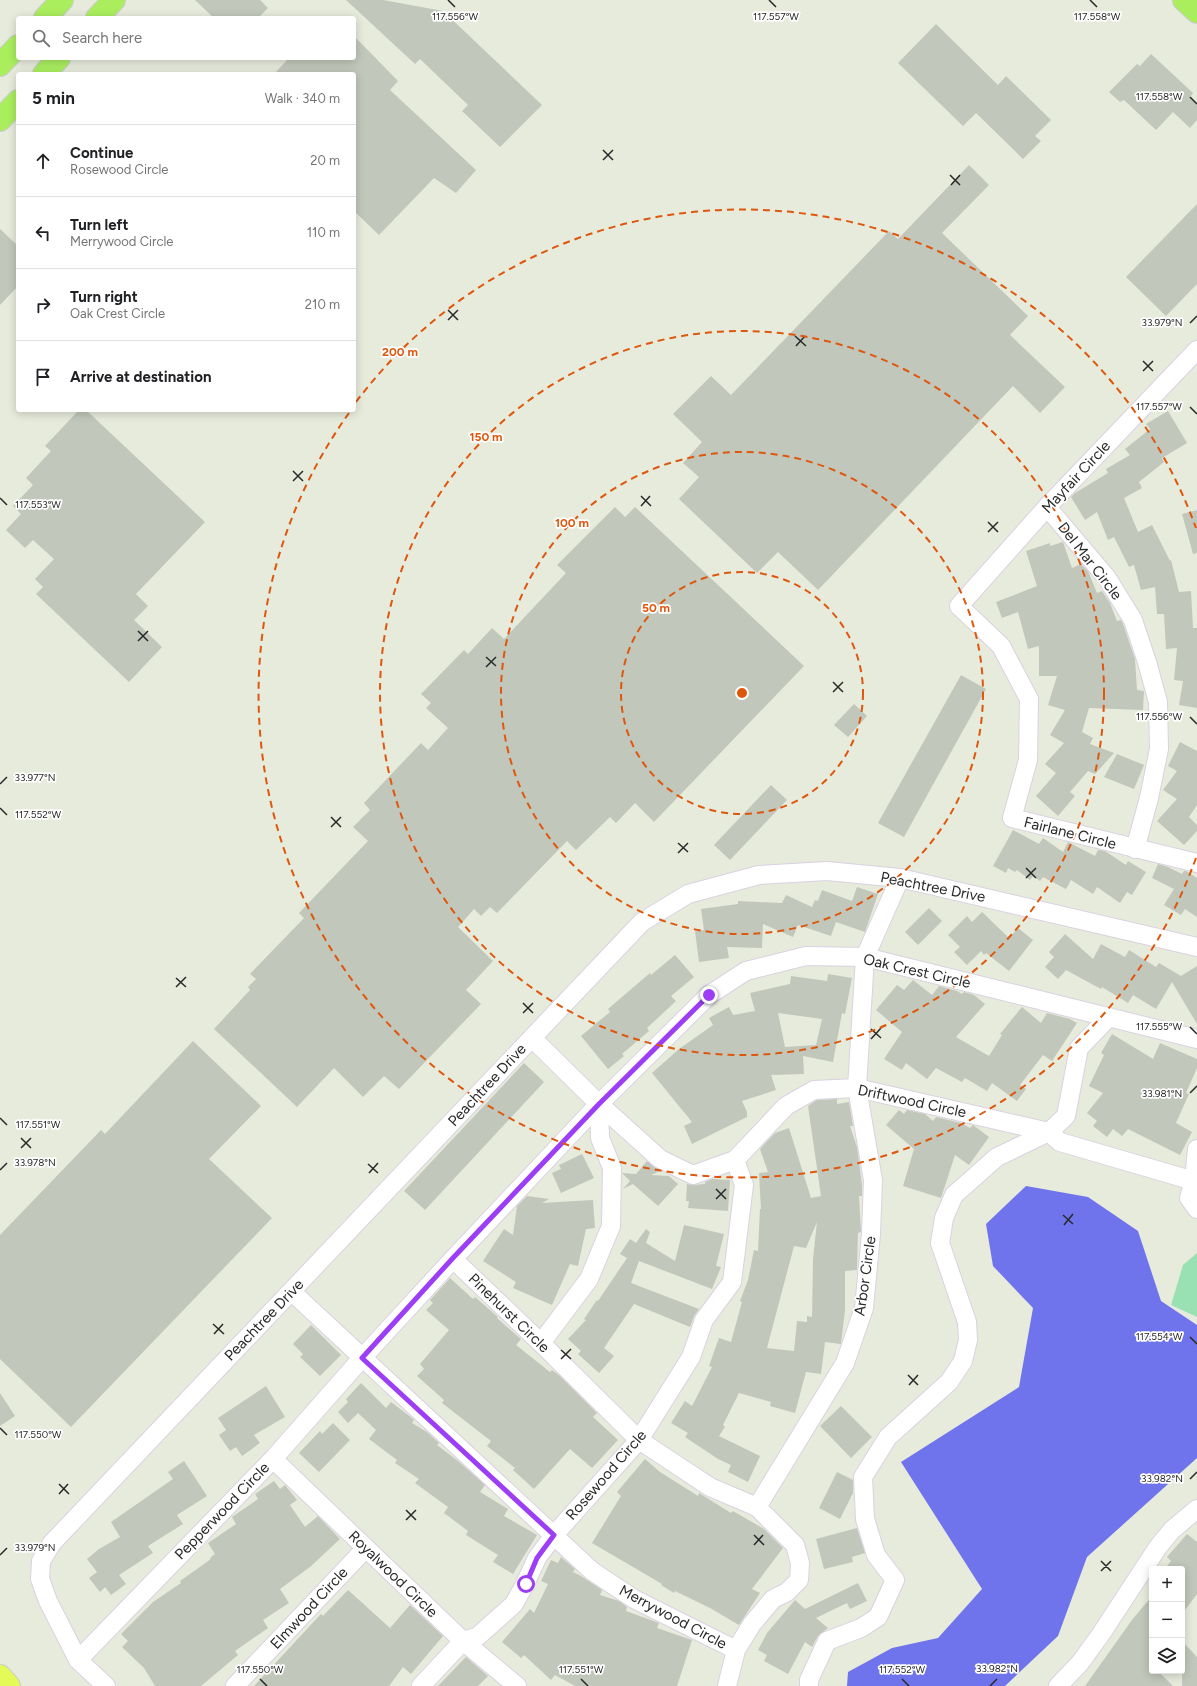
<!DOCTYPE html>
<meta charset="utf-8">
<style>
body{margin:0;font-family:Figtree,sans-serif;background:#f6f6f6;color:#202124}
.controls{position:absolute;right:12px;bottom:12px;display:grid;overflow:hidden;border-radius:4px;box-shadow:0 2px 10px #0003}
.controls button{width:36px;height:36px;display:grid;place-items:center;padding:0;border:0;border-bottom:1px solid #e0e0e0;background:#fff;color:#202124;font:20px sans-serif}
.stop{position:absolute;width:12px;height:12px;margin:-9px;border:3px solid #9d3ef6;border-radius:50%;background:#fff}
.stop.end{background:#9d3ef6;border-color:#fff;box-shadow:0 1px 4px #0008}
.list{margin:0;padding:0;list-style:none}
h2{display:flex;justify-content:space-between;align-items:center;height:52px;margin:0;padding:0 16px;font-size:17px}
h2 small{font-size:13px;font-weight:400;color:#757577}
.list li{display:grid;grid-template-columns:26px 1fr auto;gap:12px;align-items:center;box-sizing:border-box;height:72px;padding:0 16px;border-top:1px solid #e0e0e0}
.list b{display:block;font-size:15px;white-space:nowrap}
.list p{margin:0;font-size:13px;white-space:nowrap;color:#757577}
.list em{font-size:13px;font-style:normal;color:#757577}
.icon{flex:none;width:22px;height:22px;fill:none;stroke:currentColor;stroke-width:2;stroke-linecap:round;stroke-linejoin:round}
.map{position:relative;flex:none;width:1197px;height:1686px;overflow:hidden}
.search{position:absolute;background:#fff;box-shadow:0 2px 10px #0003;left:16px;top:16px;width:340px;height:44px;display:flex;align-items:center;gap:10px;box-sizing:border-box;padding:0 14px;border-radius:4px;color:#757577;font-size:15px}
.panel{position:absolute;background:#fff;box-shadow:0 2px 10px #0003;left:16px;top:72px;width:340px;height:340px;border-radius:4px}
.map>svg:first-child{display:block}
</style>
<div class="map">
<svg width="1197" height="1686" viewBox="0 0 1197 1686">
<rect width="100%" height="100%" fill="#e7ebdc"/>
<path fill="#99e1b3" d="M1197,1253V1317L1171,1305L1183,1265Z"/>
<path fill="#7074ec" d="M1026,1186L1088,1197L1138,1231L1161,1301L1197,1325V1458L1087,1557L1058,1636L1005,1686H847L848,1672L892,1648L938,1638L982,1589L901,1462L1019,1387L1033,1308L993,1266L986,1224Z"/>
<g fill="#c2c7bb" fill-rule="evenodd">
<path d="M195,0H260L268,8L258,18H214Z"/>
<path d="M346,0H383L443,11L542,105L500,147L462,111L468,105L420,59L415,64Z"/>
<path d="M936,24L998,85L1006,76L1051,120L1035,136L1041,141L1023,159L976,113L963,126L898,63Z"/>
<path d="M354,36L398,81L390,90L476,170L456,193L434,178L379,235L354,211V74H274L289,58H354Z"/>
<path d="M1151,54L1193,93L1190,97L1197,104V120L1190,128L1173,112L1156,130L1124,100L1120,102L1109,92L1137,64L1140,66Z"/>
<path d="M969,165L989,185L942,233L1028,316L1010,335L1065,387L1040,413L1013,386L818,590L778,552L757,573L679,499L699,477L683,463L702,442L673,414L711,376L731,395L889,231L898,239Z"/>
<path d="M1197,204V284L1166,316L1126,277Z"/>
<path d="M0,229L18,246V286L0,305Z"/>
<path d="M79,410H86L205,522L136,594L148,606L134,620L162,647L129,682L36,594L43,587L35,579L54,559L33,540L25,548L6,530L21,514L13,506L33,485L26,478L51,451L45,446Z"/>
<path d="M1168,411L1187,443L1162,458L1164,462L1139,482L1142,488L1124,498L1138,532L1152,525L1170,561L1171,560L1179,592L1191,591L1193,628H1197V708L1179,705L1183,681L1174,680L1177,648L1166,649L1164,614H1157L1155,587L1141,590L1134,565L1129,567L1114,537L1108,540L1097,512L1085,520L1071,497L1075,493L1108,473L1106,469L1130,455L1125,449L1150,429L1146,424Z"/>
<path d="M615,507L625,517L635,507L804,666L654,822L635,803L616,823L610,817L576,850L567,841L497,913L490,907L481,916L474,909L458,927L493,961L466,990L481,1004L399,1089L384,1076L363,1097L334,1068L297,1107L214,1029L250,990L248,987L256,979L250,974L304,918L299,913L368,841L353,827L370,810L364,803L421,743L428,750L448,728L426,708L431,703L421,694L464,650L468,654L492,628L504,639L566,573L557,565Z"/>
<path d="M1197,510V553L1193,554L1182,514Z"/>
<path d="M1063,542L1072,568L1081,564L1088,571L1097,593L1102,591L1110,603L1117,621L1121,620L1123,624L1135,659L1137,690L1144,691L1143,710L1089,708L1082,732L1093,738L1090,744L1114,753L1095,774L1088,771L1070,792L1075,796L1058,816L1036,796L1056,773L1045,764L1064,743L1050,735L1065,710L1048,705L1057,676H1039V646L1028,649L1018,612L1002,618L996,602L1037,586L1026,551L1050,543V546Z"/>
<path d="M961,675L986,689L904,837L878,823Z"/>
<path d="M854,704L867,716L848,737L834,725Z"/>
<path d="M1180,742L1197,751V805L1189,817L1197,825V831L1184,845L1157,821L1177,799L1163,790L1177,771L1168,766Z"/>
<path d="M1117,754L1144,765L1134,789L1104,777Z"/>
<path d="M771,785L787,800L730,860L714,845Z"/>
<path d="M1013,830L1039,844L1043,838L1063,852L1068,842L1095,856L1098,850L1105,851L1126,865L1128,861L1146,872L1132,895L1127,892L1120,903L1097,887L1093,894L1071,880L1066,889L1043,877L1040,881L1033,876L1030,880L1017,870L1015,872L1008,868L1006,873L993,866Z"/>
<path d="M1158,864L1168,867L1182,874L1184,871H1186L1197,878V917L1185,909L1181,915L1164,905L1174,889L1152,878Z"/>
<path d="M857,887L878,894L865,932L836,922L831,936L798,925L793,937L763,924L762,948L727,947L729,958L699,962L695,931L704,930L701,909L738,904V901L782,903L786,895L812,907L815,900L818,901L822,890L852,901Z"/>
<path d="M929,908L942,921L918,945L905,932Z"/>
<path d="M982,912L1009,938L1018,928L1033,940L1009,971L986,953L984,955L981,951L967,965L954,952L960,947L948,935L967,916L972,922Z"/>
<path d="M1065,934L1093,959L1101,944L1125,957L1129,950L1156,967L1159,963L1181,976L1197,966V1024L1172,982L1156,1009L1133,995L1128,1003L1102,987L1101,989L1066,970L1058,979L1045,967L1054,957L1049,952Z"/>
<path d="M675,955L694,977L671,996L676,1001L647,1028L649,1031L622,1054L624,1056L608,1069L581,1036L610,1012L608,1009L650,973L651,975Z"/>
<path d="M828,974L852,978L845,1014L842,1013L833,1062L803,1056L804,1074L771,1075L776,1090L742,1101L747,1112V1117L692,1144L684,1126L692,1122L652,1073L679,1049L713,1025L709,1018L729,1007L733,1015L755,1011L750,993L790,984L791,976L827,981ZM778,1013L822,1019L816,1045L785,1047Z"/>
<path d="M913,980L932,995L939,986L957,991L962,994L964,992L974,995L985,1004L956,1037L989,1056L1002,1035L1000,1034L1022,1007L1041,1023L1047,1013L1070,1019L1077,1023L1052,1061L1043,1055L1020,1085L1026,1089L1017,1101L992,1083L987,1091L965,1078L962,1082L936,1068L927,1079L906,1063L902,1070L884,1059L902,1032L876,1010L897,985L904,990Z"/>
<path d="M1112,1034L1153,1059L1160,1043L1197,1059V1068L1186,1093L1189,1094L1176,1123L1192,1132L1180,1155L1128,1129L1122,1136L1113,1129L1107,1137L1093,1126L1097,1121L1087,1113L1103,1093L1089,1086L1104,1055L1101,1053Z"/>
<path d="M193,1041L261,1106L209,1159L272,1218L71,1427L0,1359V1235L101,1130L105,1134Z"/>
<path d="M524,1063L544,1082L425,1210L404,1191Z"/>
<path d="M837,1099V1104L849,1102L853,1126H850L857,1147L862,1185V1196H859L861,1232L858,1233L857,1270L845,1271V1310L841,1344L825,1342L821,1374L806,1372L795,1413L770,1406L771,1402L739,1393L723,1425L725,1427L719,1436L760,1456L748,1482L728,1472L731,1465L718,1459L685,1437L688,1433L671,1423L685,1401L692,1406L712,1367L709,1366L719,1338L731,1342L742,1302L740,1301L748,1280L754,1250L758,1251L760,1209H761L759,1173L768,1172L760,1149L775,1133L789,1128L811,1198L821,1196L808,1106L817,1100ZM817,1222L813,1259L812,1317L807,1316V1322L797,1321L794,1351L767,1348L794,1246L806,1248Z"/>
<path d="M899,1110L904,1114L907,1110L925,1114L933,1121L936,1117L961,1123L970,1128L973,1125L989,1137L969,1165L955,1155L941,1198L903,1186L914,1149L886,1125Z"/>
<path d="M582,1154L594,1178L561,1193L552,1173L561,1169L559,1165Z"/>
<path d="M647,1161L660,1171L651,1175L669,1176L678,1184L658,1206L633,1184L623,1189L630,1181L622,1173L636,1174Z"/>
<path d="M712,1179L730,1180L728,1211L688,1208L689,1201H686L687,1184L693,1185L705,1184V1182Z"/>
<path d="M527,1196L549,1199L542,1203L593,1200L595,1228L586,1229L578,1266L570,1264L552,1305L513,1288L516,1282L483,1261L504,1229L513,1235L517,1206Z"/>
<path d="M684,1225L724,1234L716,1266L721,1267L712,1289L639,1261L631,1283L699,1309L694,1316L690,1327L634,1304L604,1348L614,1356L599,1373L578,1354L581,1351L568,1339L586,1320L584,1319L597,1300L598,1301L627,1258L620,1254L630,1239L636,1243L646,1229L650,1232L646,1243L675,1261Z"/>
<path d="M450,1278L473,1299L475,1297L498,1317L497,1318L521,1339L516,1345L550,1372L552,1370L559,1375L597,1413L593,1417L618,1440L592,1468L570,1449L534,1489L513,1470L515,1468L487,1446L491,1441L442,1403L444,1400L417,1376L424,1369L420,1364L449,1330L426,1310L433,1303L430,1300Z"/>
<path d="M311,1325L341,1355L320,1376L300,1357L303,1354L293,1344Z"/>
<path d="M361,1383L386,1408L391,1402L412,1418L414,1420L412,1423L427,1432L439,1443L437,1445L458,1461L485,1485L480,1492L508,1509L504,1516L537,1535L513,1574L493,1562L498,1555L466,1535L468,1531L444,1513L448,1507L415,1483L419,1479L395,1463L397,1460L369,1439L376,1430L358,1413L348,1423L338,1412L348,1402L346,1399Z"/>
<path d="M266,1386L285,1417L254,1435L260,1443L242,1456L236,1447L230,1451L219,1435L226,1430L218,1418Z"/>
<path d="M0,1393L15,1416L0,1426Z"/>
<path d="M841,1406L872,1437L851,1458L820,1426Z"/>
<path d="M333,1423L350,1440L319,1472L299,1453L320,1431L322,1434Z"/>
<path d="M645,1459L660,1472L698,1496L699,1493L731,1513L733,1511L764,1529L783,1548L752,1589L760,1593L739,1625L710,1608L675,1591L674,1593L661,1585L662,1584L592,1543L621,1496L617,1492Z"/>
<path d="M184,1461L207,1496L177,1515L183,1524L148,1546L153,1553L119,1575L126,1584L111,1595L105,1587L100,1592L89,1578L97,1572L87,1559L99,1549L120,1537L111,1522L173,1479L168,1472Z"/>
<path d="M837,1472L853,1480V1493L840,1519L819,1508Z"/>
<path d="M274,1481L280,1489L285,1485L297,1500L290,1505L305,1527L318,1516L340,1539L310,1567L280,1589L289,1603L263,1620L268,1628L235,1651L238,1655L201,1686H155L144,1668L122,1647L128,1641L121,1634L153,1602L181,1583L180,1581L211,1559L210,1558L215,1554L208,1543L236,1524L232,1517L258,1499L255,1494Z"/>
<path d="M857,1528L865,1553L852,1557L853,1562L824,1569L816,1539Z"/>
<path d="M1187,1534L1197,1542V1594L1182,1614V1569H1165L1171,1561L1167,1557Z"/>
<path d="M561,1557L575,1569L573,1572L581,1576L602,1590L600,1595L619,1601L627,1607L626,1611L659,1623L657,1628L692,1640L677,1686H575L555,1675L551,1680L524,1655L521,1658L502,1642L530,1609L534,1613L548,1584L541,1581L551,1560L558,1563Z"/>
<path d="M858,1583L867,1601L850,1609L847,1603L816,1618L828,1628L818,1636L812,1647L805,1642L788,1674L764,1661L767,1655L758,1650L767,1633L795,1600L805,1609Z"/>
<path d="M348,1590L390,1628L410,1605L443,1636L411,1674L403,1667L389,1686H254L321,1614L323,1616Z"/>
<path d="M1152,1596V1671H1158L1173,1686H1085L1132,1620Z"/>
<path d="M1182,1641L1197,1657V1686H1182Z"/>
<path d="M466,1657L488,1676L478,1686H438Z"/>
</g>
<g fill="none" stroke-linecap="round" stroke-linejoin="round">
<defs>
<g id="street">
<path d="M1197,350L1047,507L959,606L1001,646L1029,699L1028,760L1012,818L1197,863"/>
<path d="M1047,507L1107,578L1133,620L1147,662L1158,702L1159,749L1149,798L1135,849"/>
<path d="M532,1038L599,1104L660,1159L693,1175L735,1160L786,1106L814,1090L857,1088L1049,1132L1060,1142L1194,1181"/>
<path d="M1197,1149L1194,1181L1189,1198L1197,1209"/>
<path d="M453,1259L541,1343L639,1440L710,1487L757,1507"/>
<path d="M292,1292L592,1571L634,1599L736,1650"/>
<path d="M541,1343L589,1279L611,1226L612,1168L600,1138L599,1104"/>
<path d="M273,1459L463,1641L517,1686"/>
<path d="M78,1660L273,1459L362,1358L453,1259L599,1104L709,995L746,971L806,956L865,957L1197,1039"/>
<path d="M106,1686L78,1660L48,1601L40,1579L41,1561L52,1543L642,922L688,894L759,875L827,871L900,878L1197,947"/>
<path d="M235,1686L366,1548"/>
<path d="M421,1686L463,1641L477,1637L514,1604L525,1584L537,1558L554,1535L639,1440L691,1357L704,1320L732,1282L744,1185L735,1160"/>
<path d="M727,1686L736,1650L752,1624L773,1599L787,1592L799,1580L800,1563L795,1545L757,1507L845,1363L864,1308L871,1234L873,1180L857,1088L865,957L900,878"/>
<path d="M809,1686V1680L827,1641L861,1628L878,1617L895,1580L876,1555L865,1519L863,1477L888,1437L949,1382L963,1361L968,1340L967,1322L940,1243L944,1218L954,1195L997,1157L1049,1132L1066,1116L1079,1048L1109,1017"/>
<path d="M1058,1686L1080,1663L1101,1634L1158,1547L1172,1530L1197,1509"/>
</g>
<g id="primary">
<path d="M1184,0L1197,12"/>
<path d="M45,18L62,0"/>
<path d="M97,18L114,0"/>
<path d="M0,65L18,46"/>
<path d="M44,74L59,58"/>
<path d="M0,120L18,101"/>
</g>
<path id="highway" d="M0,1676L9,1686"/>
</defs>
<use href="#street" stroke="#dad1e2" stroke-width="20"/>
<use href="#primary" stroke="#ccc" stroke-width="24"/>
<use href="#highway" stroke="#ccc" stroke-width="24"/>
<use href="#street" stroke="#fff" stroke-width="18"/>
<use href="#primary" stroke="#aaee5e" stroke-width="22"/>
<use href="#highway" stroke="#e4fb57" stroke-width="22"/>
</g>
<g fill="none" stroke-linecap="round" stroke-linejoin="round">
<path stroke="#9d3ef6" stroke-width="5" d="M526,1584L537,1558L554,1535L362,1358L452,1259L599,1104L709,995"/>
</g>
<path fill="none" stroke="#292929" stroke-width="1.5" d="M448,0L455,7M769,0L776,7M1090,0L1097,7M1190,97L1197,104M603,150L613,160M603,160L613,150M950,175L960,185M951,185L960,175M448,310L458,320M448,320L458,310M1190,323L1197,316M795,336L806,346M796,346L805,336M1143,361L1153,371M1143,371L1153,361M1190,407L1197,414M293,471L303,481M293,481L303,471M641,496L651,506M0,498L7,505M641,506L650,496M988,522L998,532M988,532L998,522M138,631L148,641M138,641L148,631M486,657L496,666M486,667L496,657M833,682L843,692M833,692L843,682M1190,717L1197,724M0,784L7,777M0,808L7,815M331,817L341,827M331,827L341,817M678,843L688,852M678,853L688,843M1026,868L1036,878M1026,878L1036,868M176,978L186,987M176,987L186,977M523,1003L533,1013M523,1013L533,1003M1190,1027L1197,1034M871,1029L881,1038M871,1039L881,1028M1190,1093L1197,1086M0,1118L7,1125M21,1138L31,1148M21,1148L31,1138M368,1164L378,1173M0,1170L7,1163M369,1173L378,1163M716,1189L726,1199M716,1199L726,1189M1063,1215L1073,1224M1064,1225L1073,1214M213,1324L224,1334M214,1334L223,1324M1190,1337L1197,1344M561,1350L571,1359M561,1359L571,1349M908,1375L918,1385M909,1385L918,1375M0,1428L7,1435M1190,1479L1197,1472M59,1484L69,1494M59,1494L68,1484M406,1510L416,1520M406,1520L416,1510M754,1535L764,1545M754,1545L763,1535M0,1555L7,1548M1101,1561L1111,1571M1101,1571L1111,1561M260,1679L267,1686M581,1679L588,1686M902,1679L909,1686M990,1686L997,1679"/>
<g fill="none" stroke="#de570d" stroke-width="2" stroke-dasharray="7 5">
<circle cx="742" cy="693" r="121"/>
<circle cx="742" cy="693" r="241"/>
<circle cx="742" cy="693" r="362"/>
<path d="M1196 858A483 483 0 1 1 349 413M356 402A483 483 0 0 1 1196 528"/>
</g>
<g text-anchor="middle" dominant-baseline="central" stroke-width="3.5" stroke-linejoin="round" paint-order="stroke">
<g font-size="15" fill="#292929" stroke="#fff">
<text transform="translate(1076 477) rotate(-47)">Mayfair Circle</text>
<text transform="translate(1090 561) rotate(52)">Del Mar Circle</text>
<text transform="translate(1070 833) rotate(14)">Fairlane Circle</text>
<text transform="translate(933 887) rotate(11)">Peachtree Drive</text>
<text transform="translate(917 971) rotate(13)">Oak Crest Circle</text>
<text transform="translate(487 1085) rotate(-47)">Peachtree Drive</text>
<text transform="translate(912 1101) rotate(12)">Driftwood Circle</text>
<text transform="translate(865 1276) rotate(-82)">Arbor Circle</text>
<text transform="translate(509 1313) rotate(44)">Pinehurst Circle</text>
<text transform="translate(264 1320) rotate(-46)">Peachtree Drive</text>
<text transform="translate(606 1475) rotate(-49)">Rosewood Circle</text>
<text transform="translate(222 1511) rotate(-46)">Pepperwood Circle</text>
<text transform="translate(393 1574) rotate(44)">Royalwood Circle</text>
<text transform="translate(309 1608) rotate(-47)">Elmwood Circle</text>
<text transform="translate(673 1617) rotate(28)">Merrywood Circle</text>
</g>
</g>
<g font-size="10" text-anchor="middle" fill="#292929" stroke="#fff" stroke-width="3.5" stroke-linejoin="round" paint-order="stroke">
<text x="455" y="20">117.556°W</text>
<text x="776" y="20">117.557°W</text>
<text x="1097" y="20">117.558°W</text>
<text x="1159" y="100">117.558°W</text>
<text x="1162" y="326">33.979°N</text>
<text x="1159" y="410">117.557°W</text>
<text x="38" y="508">117.553°W</text>
<text x="1159" y="720">117.556°W</text>
<text x="35" y="781">33.977°N</text>
<text x="38" y="818">117.552°W</text>
<text x="1159" y="1030">117.555°W</text>
<text x="1162" y="1097">33.981°N</text>
<text x="38" y="1128">117.551°W</text>
<text x="35" y="1166">33.978°N</text>
<text x="1159" y="1340">117.554°W</text>
<text x="38" y="1438">117.550°W</text>
<text x="1162" y="1482">33.982°N</text>
<text x="35" y="1551">33.979°N</text>
<text x="997" y="1672">33.982°N</text>
<text x="260" y="1673">117.550°W</text>
<text x="581" y="1673">117.551°W</text>
<text x="902" y="1673">117.552°W</text>
</g>
<circle cx="742" cy="693" r="6" fill="#de570d" stroke="#fff" stroke-width="2"/>
<g font-size="12" text-anchor="middle" font-weight="bold" fill="#de570d" stroke="#fff" stroke-width="3.5" stroke-linejoin="round" paint-order="stroke">
<text x="400" y="356">200 m</text>
<text x="486" y="441">150 m</text>
<text x="572" y="527">100 m</text>
<text x="656" y="612">50 m</text>
</g>
</svg>
<div class="controls">
<button>+</button>
<button>−</button>
<button><svg class="icon" aria-label="layers" viewBox="0 0 24 24"><path d="M12 4l9 5-9 5-9-5zM3 14l9 5 9-5"/></svg></button>
</div>
<div class="stop" style="left:526px;top:1584px"></div>
<div class="stop end" style="left:709px;top:995px"></div>
<div class="search"><svg class="icon" aria-label="search" viewBox="0 0 24 24"><circle cx="10" cy="10" r="6"/><path d="M15 15l6 6"/></svg>Search here</div>
<section class="panel">
<h2>5 min<small>Walk · 340 m</small></h2>
<ul class="list">
<li><svg class="icon" aria-label="ahead" viewBox="0 0 24 24"><path d="M12 20V5M6 11l6-6 6 6"/></svg><div><b>Continue</b><p>Rosewood Circle</p></div><em>20 m</em></li>
<li><svg class="icon" aria-label="left" viewBox="0 0 24 24"><path d="M17 20v-9H6M10 6l-5 5 5 5"/></svg><div><b>Turn left</b><p>Merrywood Circle</p></div><em>110 m</em></li>
<li><svg class="icon" aria-label="right" viewBox="0 0 24 24"><path d="M7 20v-9h11M14 6l5 5-5 5"/></svg><div><b>Turn right</b><p>Oak Crest Circle</p></div><em>210 m</em></li>
<li><svg class="icon" aria-label="arrive" viewBox="0 0 24 24"><path d="M6 21V4h12l-3 4 3 4H6"/></svg><div><b>Arrive at destination</b></div></li>
</ul>
</section>
</div>
